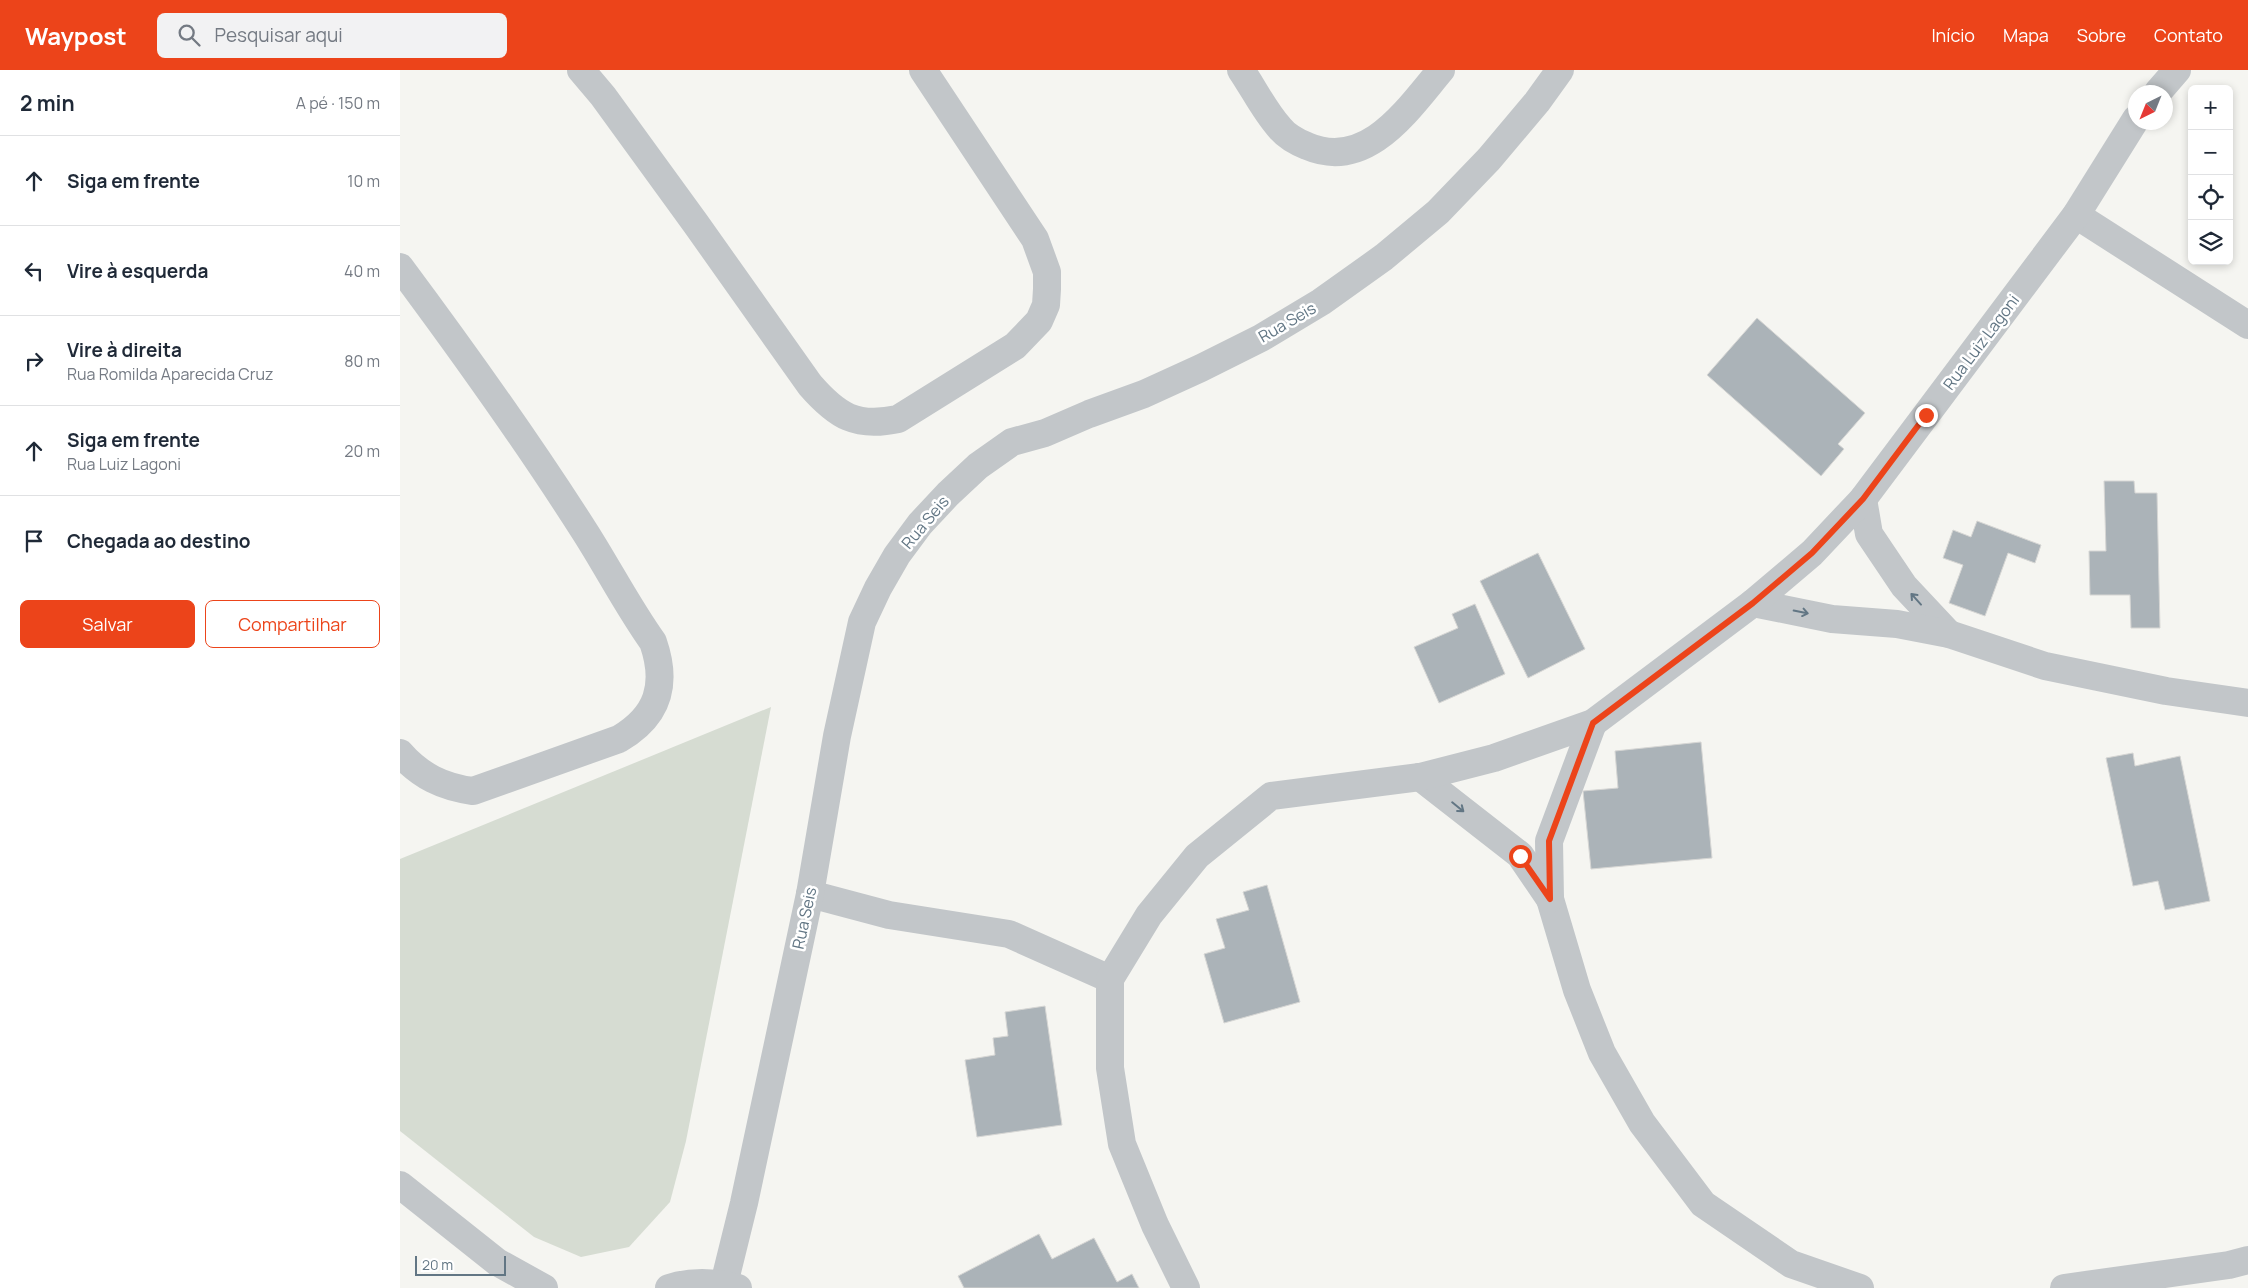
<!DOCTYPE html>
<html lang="pt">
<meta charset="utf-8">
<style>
body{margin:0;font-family:Manrope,sans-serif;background:#f2f2f3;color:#1f2937}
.controls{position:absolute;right:15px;top:15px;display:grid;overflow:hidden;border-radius:8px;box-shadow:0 2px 8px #0003}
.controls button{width:45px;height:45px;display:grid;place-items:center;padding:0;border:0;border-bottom:1px solid #e0e1e3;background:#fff;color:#1f2937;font:25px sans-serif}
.compass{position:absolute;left:1728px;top:15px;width:45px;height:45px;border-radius:50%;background:#fff;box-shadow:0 2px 8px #0003;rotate:223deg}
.scale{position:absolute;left:15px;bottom:12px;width:91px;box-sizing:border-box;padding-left:5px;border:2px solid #627684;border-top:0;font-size:14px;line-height:18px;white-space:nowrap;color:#627684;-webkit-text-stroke:4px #fff;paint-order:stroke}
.stop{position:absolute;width:15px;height:15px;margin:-11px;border:4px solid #ec441a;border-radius:50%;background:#fff}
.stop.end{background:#ec441a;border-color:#fff;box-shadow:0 1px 5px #0008}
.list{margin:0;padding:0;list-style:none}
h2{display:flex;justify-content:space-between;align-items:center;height:65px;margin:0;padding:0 20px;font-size:21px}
h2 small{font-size:16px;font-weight:400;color:#747a83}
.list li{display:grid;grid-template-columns:32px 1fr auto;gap:15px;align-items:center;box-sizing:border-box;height:90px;padding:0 20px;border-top:1px solid #e0e1e3}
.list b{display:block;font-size:19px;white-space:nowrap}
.list p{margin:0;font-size:16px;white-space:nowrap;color:#747a83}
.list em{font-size:16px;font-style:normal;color:#747a83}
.actions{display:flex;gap:10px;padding:15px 20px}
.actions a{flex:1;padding:11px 0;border:1px solid #ec441a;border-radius:8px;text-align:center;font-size:18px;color:#ec441a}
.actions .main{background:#ec441a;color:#fff}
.icon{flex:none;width:28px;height:28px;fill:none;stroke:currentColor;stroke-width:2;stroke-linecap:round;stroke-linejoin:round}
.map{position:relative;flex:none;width:1848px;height:1218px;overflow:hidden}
header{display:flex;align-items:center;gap:30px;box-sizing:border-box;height:70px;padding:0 25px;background:#ec441a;color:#fff}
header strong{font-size:24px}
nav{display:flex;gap:28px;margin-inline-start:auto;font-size:18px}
.search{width:350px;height:45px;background:#f2f2f3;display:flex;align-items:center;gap:12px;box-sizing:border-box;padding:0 18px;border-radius:8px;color:#747a83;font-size:19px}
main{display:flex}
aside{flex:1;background:#fff}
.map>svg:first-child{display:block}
</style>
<header>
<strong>Waypost</strong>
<div class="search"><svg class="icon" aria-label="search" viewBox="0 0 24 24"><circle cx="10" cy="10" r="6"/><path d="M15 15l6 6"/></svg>Pesquisar aqui</div>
<nav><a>Início</a><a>Mapa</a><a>Sobre</a><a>Contato</a></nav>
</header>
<main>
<aside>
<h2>2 min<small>A pé · 150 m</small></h2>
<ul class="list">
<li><svg class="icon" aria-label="ahead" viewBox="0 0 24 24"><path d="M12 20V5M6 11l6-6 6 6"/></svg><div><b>Siga em frente</b></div><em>10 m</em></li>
<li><svg class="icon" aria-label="left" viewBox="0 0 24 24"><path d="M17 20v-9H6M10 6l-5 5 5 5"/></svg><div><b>Vire à esquerda</b></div><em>40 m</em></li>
<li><svg class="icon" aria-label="right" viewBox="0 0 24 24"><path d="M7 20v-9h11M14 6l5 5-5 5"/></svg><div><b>Vire à direita</b><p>Rua Romilda Aparecida Cruz</p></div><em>80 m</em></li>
<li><svg class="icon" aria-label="ahead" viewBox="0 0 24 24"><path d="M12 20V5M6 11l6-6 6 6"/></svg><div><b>Siga em frente</b><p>Rua Luiz Lagoni</p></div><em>20 m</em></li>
<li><svg class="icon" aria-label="arrive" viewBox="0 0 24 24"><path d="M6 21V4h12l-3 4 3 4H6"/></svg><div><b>Chegada ao destino</b></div></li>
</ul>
<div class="actions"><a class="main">Salvar</a><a>Compartilhar</a></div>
</aside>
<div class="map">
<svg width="1848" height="1218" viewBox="0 0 1848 1218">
<rect width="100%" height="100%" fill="#f5f5f1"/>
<path fill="#d6dcd2" d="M371,637L286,1071L270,1132L229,1177L181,1187L134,1167L0,1061V789Z"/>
<g fill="#abb3b8" stroke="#d6d6d4">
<path d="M1357,248L1465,343L1438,374L1444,379L1421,406L1307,305Z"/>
<path d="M1704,411H1734L1735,423H1757L1760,558H1731L1730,525H1690L1689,481H1706Z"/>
<path d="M1577,451L1641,475L1635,493L1608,483L1585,546L1549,533L1563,495L1543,488L1553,460L1571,467Z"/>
<path d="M1138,483L1185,579L1128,608L1080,511Z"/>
<path d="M1075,534L1105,604L1039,633L1014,577L1058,558L1052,544Z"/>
<path d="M1301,672L1312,788L1191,799L1183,721L1218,718L1215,681Z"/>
<path d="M1733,683L1735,696L1780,686L1810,831L1765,840L1758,811L1733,816L1706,688Z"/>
<path d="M867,815L900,932L824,953L804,884L825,878L816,849L849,840L843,822Z"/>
<path d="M645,936L662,1055L577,1067L565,990L595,985L593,968L608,966L605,942Z"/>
<path d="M639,1164L652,1189L694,1168L717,1212L732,1204L739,1218H564L558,1206Z"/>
</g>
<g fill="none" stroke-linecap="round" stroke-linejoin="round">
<g stroke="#c2c6c9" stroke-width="28">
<path d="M181,0L203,26L296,154L410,315C437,346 456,358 498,349L615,276L639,251L646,235L647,219V202L635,169L523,0"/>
<path d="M841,0C854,19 864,40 879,57C886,66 897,72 907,76C967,102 1008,39 1041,0"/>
<path d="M1758,22L1777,0"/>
<path d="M1676,145L1848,255"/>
<path d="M0,197C64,283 127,371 185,462C208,498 228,537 253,572C268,615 258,646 219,669L73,721C43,717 20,706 0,683"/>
<path d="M1463,429L1469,464L1504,516L1549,564"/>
<path d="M1353,533L1432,549L1497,554L1549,564L1645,596L1766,621L1848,633"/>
<path d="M1193,653L1149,771L1150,829L1177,920L1202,983L1242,1053L1303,1134L1391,1194L1460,1218"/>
<path d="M1020,707L1120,785L1150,829"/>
<path d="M410,824L489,845L609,864L710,909"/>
<path d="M0,1115L97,1192L144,1218"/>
<path d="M324,1214L344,1133L410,824L437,666L462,552L478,518L497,485L520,454L548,424L578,396L612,372L645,363L689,344L744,324L801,298L861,268L921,232L984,187L1038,142L1089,89L1137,32L1160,0"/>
<path d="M269,1218C291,1211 316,1212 338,1218"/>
<path d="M786,1218L755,1155L722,1074L710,998V909L749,845L797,786L871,726L1020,707L1094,688L1193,653L1353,533L1412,483L1463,429L1676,145L1736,49"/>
<path d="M1664,1218L1829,1195L1848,1190"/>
</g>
</g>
<defs><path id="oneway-shaft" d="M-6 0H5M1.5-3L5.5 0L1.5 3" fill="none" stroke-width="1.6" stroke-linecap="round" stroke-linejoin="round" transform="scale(1.25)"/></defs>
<g stroke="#627684">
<use href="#oneway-shaft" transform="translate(1516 529) rotate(-132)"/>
<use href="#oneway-shaft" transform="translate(1401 542) rotate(11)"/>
<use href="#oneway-shaft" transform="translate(1058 737) rotate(39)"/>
</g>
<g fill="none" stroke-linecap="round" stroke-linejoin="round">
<path stroke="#ec441a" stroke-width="6" d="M1120,786L1150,829L1149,771L1193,653L1353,533L1412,483L1463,429L1526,345"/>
</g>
<g text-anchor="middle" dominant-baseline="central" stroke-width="5" stroke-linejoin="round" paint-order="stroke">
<g font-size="16" fill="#627684" stroke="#fff">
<text transform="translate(887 252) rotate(-30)">Rua Seis</text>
<text transform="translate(1581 272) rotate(-53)">Rua Luiz Lagoni</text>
<text transform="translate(525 452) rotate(-50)">Rua Seis</text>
<text transform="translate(404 848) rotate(-78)">Rua Seis</text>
</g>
</g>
</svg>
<div class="controls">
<button>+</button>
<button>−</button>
<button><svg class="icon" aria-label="locate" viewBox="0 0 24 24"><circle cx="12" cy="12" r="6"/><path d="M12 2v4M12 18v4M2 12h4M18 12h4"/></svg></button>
<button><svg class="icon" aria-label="layers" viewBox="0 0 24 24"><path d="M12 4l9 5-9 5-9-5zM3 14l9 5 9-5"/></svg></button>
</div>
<svg class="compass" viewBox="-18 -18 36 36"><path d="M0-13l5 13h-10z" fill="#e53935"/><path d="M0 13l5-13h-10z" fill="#747a83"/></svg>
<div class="scale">20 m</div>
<div class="stop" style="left:1120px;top:786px"></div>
<div class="stop end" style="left:1526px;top:345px"></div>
</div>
</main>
